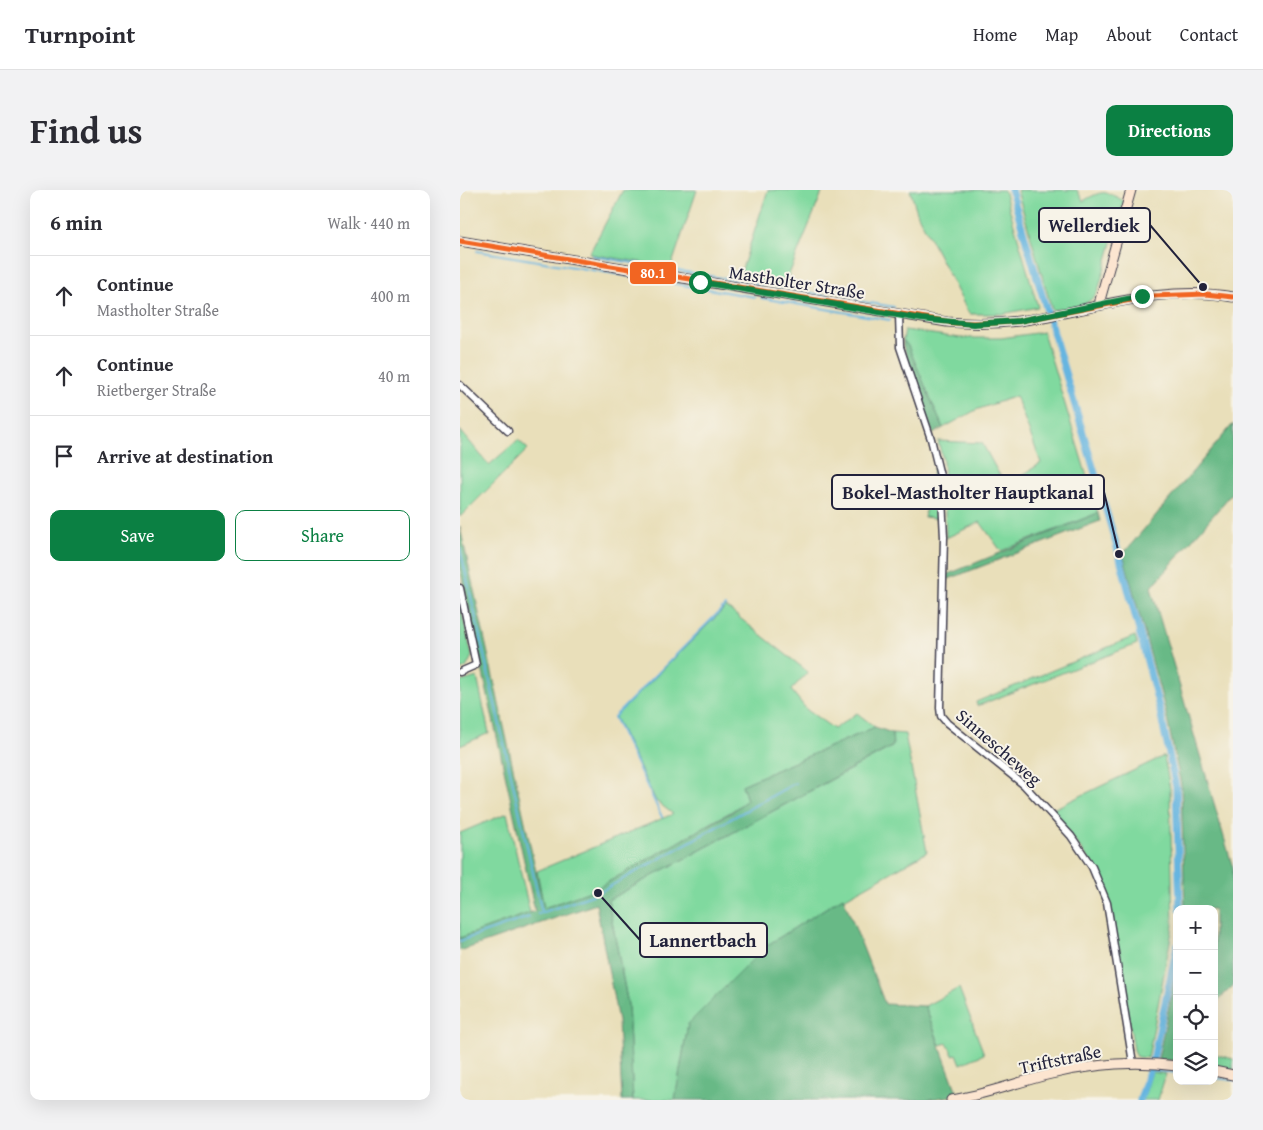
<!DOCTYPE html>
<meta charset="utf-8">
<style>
body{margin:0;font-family:"Gentium Book Plus",serif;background:#f2f2f3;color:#2b2b33}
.controls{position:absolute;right:15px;bottom:15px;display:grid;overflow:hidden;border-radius:10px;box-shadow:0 5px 20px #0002}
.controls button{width:45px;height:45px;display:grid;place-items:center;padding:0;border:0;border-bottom:1px solid #e1e1e2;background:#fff;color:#2b2b33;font:25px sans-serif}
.stop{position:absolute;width:15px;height:15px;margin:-11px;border:4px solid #0b8043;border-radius:50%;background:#fff}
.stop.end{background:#0b8043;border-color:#fff;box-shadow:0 1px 5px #0008}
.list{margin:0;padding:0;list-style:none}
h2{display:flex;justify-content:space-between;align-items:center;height:65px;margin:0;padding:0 20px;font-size:21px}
h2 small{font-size:16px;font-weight:400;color:#7c7c81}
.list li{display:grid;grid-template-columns:32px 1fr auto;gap:15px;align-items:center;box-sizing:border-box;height:80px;padding:0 20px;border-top:1px solid #e1e1e2}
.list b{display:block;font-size:19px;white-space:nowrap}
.list p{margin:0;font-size:16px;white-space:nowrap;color:#7c7c81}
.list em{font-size:16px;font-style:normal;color:#7c7c81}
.actions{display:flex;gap:10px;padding:15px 20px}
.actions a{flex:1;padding:11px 0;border:1px solid #0b8043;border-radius:10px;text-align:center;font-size:18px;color:#0b8043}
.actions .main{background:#0b8043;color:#fff}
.icon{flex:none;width:28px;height:28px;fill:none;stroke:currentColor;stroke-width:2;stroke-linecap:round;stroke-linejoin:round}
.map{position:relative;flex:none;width:773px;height:910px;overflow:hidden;border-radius:10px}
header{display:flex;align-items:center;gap:30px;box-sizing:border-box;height:70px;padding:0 25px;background:#fff;border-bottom:1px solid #e1e1e2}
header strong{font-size:24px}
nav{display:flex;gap:28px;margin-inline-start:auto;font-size:18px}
.intro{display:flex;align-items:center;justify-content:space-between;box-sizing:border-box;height:120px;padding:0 30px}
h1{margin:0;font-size:35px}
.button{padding:12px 22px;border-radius:10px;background:#0b8043;color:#fff;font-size:18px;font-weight:700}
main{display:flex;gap:30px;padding:0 30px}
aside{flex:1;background:#fff;border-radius:10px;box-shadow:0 5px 20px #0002}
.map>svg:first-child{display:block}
</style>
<header>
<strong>Turnpoint</strong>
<nav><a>Home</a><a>Map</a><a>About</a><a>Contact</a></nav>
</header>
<div class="intro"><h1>Find us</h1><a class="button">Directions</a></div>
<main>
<aside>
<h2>6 min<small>Walk · 440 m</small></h2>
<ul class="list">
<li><svg class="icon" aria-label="ahead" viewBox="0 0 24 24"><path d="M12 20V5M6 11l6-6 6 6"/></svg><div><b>Continue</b><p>Mastholter Straße</p></div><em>400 m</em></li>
<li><svg class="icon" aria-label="ahead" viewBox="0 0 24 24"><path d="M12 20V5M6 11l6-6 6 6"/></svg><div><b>Continue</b><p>Rietberger Straße</p></div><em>40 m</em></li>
<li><svg class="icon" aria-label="arrive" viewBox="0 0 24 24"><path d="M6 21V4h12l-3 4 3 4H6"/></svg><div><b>Arrive at destination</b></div></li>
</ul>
<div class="actions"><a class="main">Save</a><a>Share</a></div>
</aside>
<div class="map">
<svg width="773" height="910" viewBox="0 0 773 910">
<rect width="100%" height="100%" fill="#f7f3e8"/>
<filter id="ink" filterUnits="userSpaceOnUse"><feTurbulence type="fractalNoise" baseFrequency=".02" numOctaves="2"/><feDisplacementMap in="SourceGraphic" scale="10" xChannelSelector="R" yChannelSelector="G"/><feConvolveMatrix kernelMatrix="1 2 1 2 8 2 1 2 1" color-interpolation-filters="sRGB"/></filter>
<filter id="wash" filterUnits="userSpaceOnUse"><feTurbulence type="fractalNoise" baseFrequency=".0096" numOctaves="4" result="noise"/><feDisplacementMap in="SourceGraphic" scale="20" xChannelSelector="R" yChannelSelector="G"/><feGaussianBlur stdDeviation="1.12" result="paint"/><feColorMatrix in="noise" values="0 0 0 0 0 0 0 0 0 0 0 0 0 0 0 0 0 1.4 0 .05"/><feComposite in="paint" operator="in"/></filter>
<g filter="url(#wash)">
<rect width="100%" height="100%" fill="#e9dfba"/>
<g fill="#80d99f" stroke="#517e6d">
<path d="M163,0H237L211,77L129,64Z"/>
<path d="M308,0H363L324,97L279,88Z"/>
<path d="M450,0H544L578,117L542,124H509L458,25Z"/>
<path d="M557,0H617L623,11C643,0 644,0 664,11L638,101C627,119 612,117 592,120Z"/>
<path d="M445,140L500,148H541L583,142L638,323L541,361L520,332L486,348L483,270L478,251L522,253L539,284L546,290L558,288L581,273L556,206L516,220L483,238L448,156L443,150Z"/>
<path d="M0,240L29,275L58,250L68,259L0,327Z"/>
<path d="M473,278L478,290L480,329L464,327L471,294Z"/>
<path d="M0,414L12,466L6,478L0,480Z"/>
<path d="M266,417L348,482L331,500L347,520L374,539L397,523L415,537L282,595L287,610L272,621L136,699L84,718L77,681L213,624L196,611L155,527Z"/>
<path d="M675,446L677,454L517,516L516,512Z"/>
<path d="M17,487L29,543L0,556V492Z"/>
<path d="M432,543L445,544L467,662L384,709L383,707L306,756L228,834L215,910H173L168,815L148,710L432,557Z"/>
<path d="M704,566L710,599L713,736L688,868L677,867L674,860L649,712L634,676L591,620Z"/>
<path d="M47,623L70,723L0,748V643Z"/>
<path d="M499,798L524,864L501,874L497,864L493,865L487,853L480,855L465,816Z"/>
<path d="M754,864L773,869V880L754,877Z"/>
<path d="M692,882L706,884L698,910H683Z"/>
</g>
<g fill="#68b986" stroke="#456e60">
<path d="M443,150L448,156L483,238L473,244L443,156Z"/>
<path d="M773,234V302L691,398L773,678V796L754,814V719H725L721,595L705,519L663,364Z"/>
<path d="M638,323L640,331L486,390V385Z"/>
<path d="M0,337L84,718L136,699L272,622L287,610L282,595L415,537L432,543L433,556L148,710L168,815L173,910H162L158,831L136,714L0,761V748L75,721L0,378Z"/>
<path d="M383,707L425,814L465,816L498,905L464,910H215L228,834L306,756Z"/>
<path d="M717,778V863L715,871L698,869Z"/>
</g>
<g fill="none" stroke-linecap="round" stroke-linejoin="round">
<g stroke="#66b5e0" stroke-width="2">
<path d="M17,61L234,97"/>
<path d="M132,66L434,117"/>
<path d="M242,98L295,107"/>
<path d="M301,108L430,130"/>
<path d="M0,358L82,723"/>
<path d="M202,627L154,527L265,416"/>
<path d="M78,724L138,703L335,593"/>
<path d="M0,751L69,727"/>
<path d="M690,880L717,883"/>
<path d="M754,888L773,890"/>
</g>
<g stroke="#66b5e0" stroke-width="7">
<path d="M551,0L659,364L700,521L716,597L720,719"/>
<path d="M680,910L694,865L717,756"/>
</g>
</g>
</g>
<g filter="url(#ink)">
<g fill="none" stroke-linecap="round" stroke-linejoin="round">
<defs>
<g id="street">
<path d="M439,125L440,157L471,249L481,290L484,347L480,518L481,526L487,533L564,595L611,646L632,677L647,713L673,873"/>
<path d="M0,195L48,241"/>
<path d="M0,398L16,475L0,482"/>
</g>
<g id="secondary">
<path d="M0,51L487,132C511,134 535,134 559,131C631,121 699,94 773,107"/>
<path d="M640,115V110L671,0"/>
<path d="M754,881L773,885"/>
<path d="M491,910C525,905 557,892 591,884C632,874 675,870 717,876"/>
</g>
</defs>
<use href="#street" stroke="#403e4e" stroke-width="9"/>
<use href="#secondary" stroke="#403e4e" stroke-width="11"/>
<use href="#street" stroke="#fff" stroke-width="6"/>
<use href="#secondary" stroke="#fce5d0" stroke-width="9"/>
<defs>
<path id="bus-1" d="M0,51L496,133H532L559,131L692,106L746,104L773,107"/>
</defs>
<use href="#bus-1" stroke="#f7f3e8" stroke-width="9"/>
<use href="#bus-1" stroke="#f26522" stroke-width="5"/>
</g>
</g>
<g fill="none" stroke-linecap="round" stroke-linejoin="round" filter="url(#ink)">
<path stroke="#0b8043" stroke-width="6" d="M240,92L461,129L513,134L559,131L682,106"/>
</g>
<g text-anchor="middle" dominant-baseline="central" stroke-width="4" stroke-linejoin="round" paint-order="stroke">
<g font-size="18" fill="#22223b" stroke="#f7f3e8">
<text transform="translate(337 92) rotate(9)">Mastholter Straße</text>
<text transform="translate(539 557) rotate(41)">Sinnescheweg</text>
<text transform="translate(600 869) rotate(-12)">Triftstraße</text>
</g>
</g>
<path fill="none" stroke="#22223b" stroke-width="2" d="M743 97L690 35M659 364L644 302M138 703L180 750"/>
<g fill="#22223b" stroke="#f7f3e8" stroke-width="2">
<circle cx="743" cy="97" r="5"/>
<circle cx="659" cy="364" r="5"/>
<circle cx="138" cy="703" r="5"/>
</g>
<g fill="#f7f3e8" stroke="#22223b" stroke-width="2">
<rect x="579" y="18" width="111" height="34" rx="5"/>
<rect x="372" y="285" width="272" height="34" rx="5"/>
<rect x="180" y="733" width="127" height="34" rx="5"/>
</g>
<g font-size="19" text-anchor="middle" font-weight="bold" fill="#22223b">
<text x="634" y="42">Wellerdiek</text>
<text x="508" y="309">Bokel-Mastholter Hauptkanal</text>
<text x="243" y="757">Lannertbach</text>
</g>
<rect stroke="#f7f3e8" stroke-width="2" x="169" y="71" width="48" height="24" rx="5" fill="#f26522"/>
<g font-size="14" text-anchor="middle" font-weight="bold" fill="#fff">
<text x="193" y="88">80.1</text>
</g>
</svg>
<div class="controls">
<button>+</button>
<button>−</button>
<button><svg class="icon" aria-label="locate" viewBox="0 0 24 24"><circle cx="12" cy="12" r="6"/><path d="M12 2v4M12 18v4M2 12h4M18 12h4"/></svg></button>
<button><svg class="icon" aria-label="layers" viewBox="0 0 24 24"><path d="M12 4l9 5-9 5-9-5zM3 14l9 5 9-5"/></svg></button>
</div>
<div class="stop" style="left:240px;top:92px"></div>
<div class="stop end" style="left:682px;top:106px"></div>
</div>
</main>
